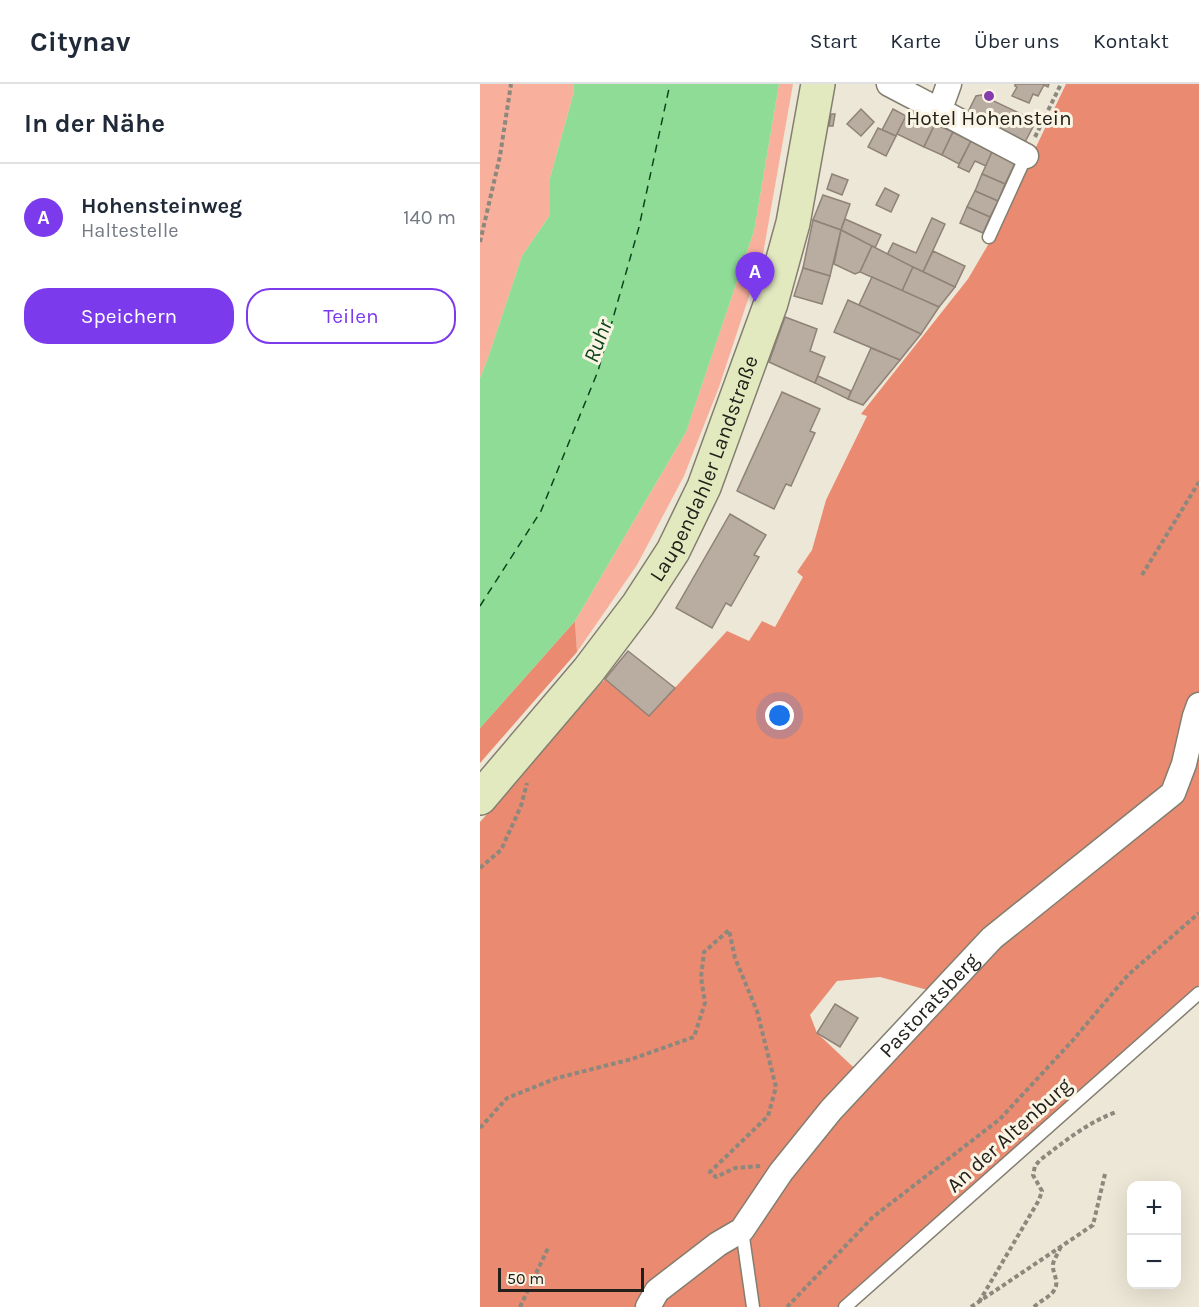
<!DOCTYPE html>
<html lang="de">
<meta charset="utf-8">
<style>
body{margin:0;font-family:Karla,sans-serif;background:#f2f2f3;color:#1f2937}
.controls{position:absolute;right:18px;bottom:18px;display:grid;overflow:hidden;border-radius:12px;box-shadow:0 6px 24px #0002}
.controls button{width:54px;height:54px;display:grid;place-items:center;padding:0;border:0;border-bottom:2px solid #e0e1e3;background:#fff;color:#1f2937;font:30px sans-serif}
.scale{position:absolute;left:18px;bottom:15px;width:146px;box-sizing:border-box;padding-left:6px;border:3px solid #22201a;border-top:0;font-size:16px;line-height:21px;white-space:nowrap;color:#22201a;-webkit-text-stroke:4px #faf4e4;paint-order:stroke}
.you{position:absolute;left:300px;top:632px;width:21px;height:21px;margin:-15px;border:4px solid #fff;border-radius:50%;background:#1a73e8;box-shadow:0 0 0 9px #1a73e833}
.badge{display:grid;place-items:center;width:39px;height:39px;border-radius:50%;background:#7c3aed;color:#fff;font-size:20px;font-weight:700}
.pin{position:absolute;translate:-50% -50px;filter:drop-shadow(0 2px 3px #0008)}
.pin::after{content:'';position:absolute;top:32px;width:21px;height:18px;background:inherit;clip-path:polygon(0 0,100% 0,50% 100%)}
.list{margin:0;padding:0;list-style:none}
h2{display:flex;justify-content:space-between;align-items:center;height:78px;margin:0;padding:0 24px;font-size:26px}
h2 small{font-size:20px;font-weight:400;color:#747a83}
.list li{display:grid;grid-template-columns:39px 1fr auto;gap:18px;align-items:center;box-sizing:border-box;height:108px;padding:0 24px;border-top:2px solid #e0e1e3}
.list b{display:block;font-size:22px;white-space:nowrap}
.list p{margin:0;font-size:20px;white-space:nowrap;color:#747a83}
.list em{font-size:20px;font-style:normal;color:#747a83}
.actions{display:flex;gap:12px;padding:18px 24px}
.actions a{flex:1;padding:14px 0;border:2px solid #7c3aed;border-radius:24px;text-align:center;font-size:21px;color:#7c3aed}
.actions .main{background:#7c3aed;color:#fff}
.map{position:relative;flex:none;width:719px;height:1223px;overflow:hidden}
header{display:flex;align-items:center;gap:36px;box-sizing:border-box;height:84px;padding:0 30px;background:#fff;border-bottom:2px solid #e0e1e3}
header strong{font-size:28px}
nav{display:flex;gap:33px;margin-inline-start:auto;font-size:21px}
main{display:flex}
aside{flex:1;background:#fff}
.map>svg:first-child{display:block}
</style>
<header>
<strong>Citynav</strong>
<nav><a>Start</a><a>Karte</a><a>Über uns</a><a>Kontakt</a></nav>
</header>
<main>
<aside>
<h2>In der Nähe<small></small></h2>
<ul class="list">
<li><span class="badge">A</span><div><b>Hohensteinweg</b><p>Haltestelle</p></div><em>140 m</em></li>
</ul>
<div class="actions"><a class="main">Speichern</a><a>Teilen</a></div>
</aside>
<div class="map">
<svg width="719" height="1223" viewBox="0 0 719 1223">
<rect width="100%" height="100%" fill="#ede7d7"/>
<g fill="#f8b09d">
<path d="M0,0H93L94,8L70,94V131L42,172L8,274L0,294Z"/>
<path d="M299,0H313L283,170L239,303L204,392L157,481L97,568L95,537L206,348L274,147Z"/>
</g>
<g fill="#e98a71" fill-rule="evenodd">
<path d="M586,0H719V901L363,1223H0V738L125,595L169,632L247,547L269,557L282,537L295,543L323,493L317,488L332,466L346,416L387,332L381,330L488,195L515,149ZM400,893L466,911L388,997L337,949L330,931L357,897Z"/>
<path d="M95,537L97,568L0,679V644Z"/>
</g>
<path fill="#8fdc97" d="M93,0H299L274,147L206,348L95,537L0,644V294L8,274L42,172L70,131V94L94,8Z"/>
<g fill="none" stroke-linecap="round" stroke-linejoin="round">
<path stroke="#0c451a" stroke-width="1.5" stroke-dasharray="8 6" stroke-linecap="butt" d="M0,522L61,427L118,287L159,143L190,0"/>
</g>
<g fill="#b9aca0" stroke="#8f8277" stroke-width="1.5">
<path d="M535,0H569L568,3L564,1L558,12L553,10L549,19L532,12L537,3L535,2Z"/>
<path d="M501,11L556,37L545,58L487,30L496,12Z"/>
<path d="M381,25L394,38L381,52L367,40Z"/>
<path d="M413,25L426,32L416,52L402,46Z"/>
<path d="M429,26L455,40L444,63L417,50Z"/>
<path d="M351,30H355L353,42H349Z"/>
<path d="M455,40L473,48L462,71L444,63Z"/>
<path d="M398,44L416,52L406,72L388,63Z"/>
<path d="M473,48L491,57L479,80L462,71Z"/>
<path d="M491,57L512,68L506,82L495,77L489,88L478,83Z"/>
<path d="M512,68L535,79L525,100L502,90Z"/>
<path d="M352,90L368,96L362,111L347,105Z"/>
<path d="M502,90L525,100L518,117L495,107Z"/>
<path d="M405,104L419,111L411,128L396,121Z"/>
<path d="M495,107L518,117L510,133L487,123Z"/>
<path d="M343,111L370,120L361,146L333,136Z"/>
<path d="M487,123L510,133L503,149L480,139Z"/>
<path d="M452,134L465,140L443,188L407,171L413,159L436,169Z"/>
<path d="M365,135L401,151L395,164L361,146Z"/>
<path d="M333,136L361,146L350,192L323,184Z"/>
<path d="M361,146L392,162L380,188L375,190L354,180Z"/>
<path d="M392,162L433,183L422,207L380,188Z"/>
<path d="M453,167L485,182L475,203L443,188Z"/>
<path d="M433,183L475,203L459,223L422,207Z"/>
<path d="M323,184L350,192L342,220L314,212Z"/>
<path d="M392,193L459,223L441,250L379,221Z"/>
<path d="M368,216L379,221L441,250L420,276L354,248Z"/>
<path d="M305,233L337,245L330,267L345,273L335,299L289,278Z"/>
<path d="M391,264L420,276L383,321L368,315Z"/>
<path d="M338,292L371,307L368,315L335,299Z"/>
<path d="M302,308L340,325L330,347L335,349L311,402L306,400L294,425L257,407Z"/>
<path d="M250,430L286,451L274,471L279,473L251,522L246,519L232,544L196,524Z"/>
<path d="M148,567L195,604L169,632L125,595Z"/>
<path d="M355,920L378,934L360,963L337,949Z"/>
</g>
<g fill="none" stroke-linecap="round" stroke-linejoin="round">
<defs>
<g id="service">
<path d="M509,153L546,72"/>
<path d="M262,1146L273,1223"/>
<path d="M365,1223L719,909"/>
</g>
<g id="minor">
<path d="M409,0L546,72"/>
<path d="M460,25L469,0"/>
<path id="s1" d="M168,1223L177,1207L238,1160L262,1146L301,1088L351,1026L512,854L693,709L704,680L715,632L719,621"/>
</g>
<g id="secondary">
<path id="s2" d="M0,714L108,587L158,521L193,467L224,403L291,219L313,139L338,0"/>
</g>
</defs>
<use href="#service" stroke="#837e6f" stroke-width="15"/>
<use href="#minor" stroke="#837e6f" stroke-width="27"/>
<use href="#secondary" stroke="#837e6f" stroke-width="36"/>
<g stroke="#8c887d" stroke-width="4" stroke-dasharray="4.5 3" stroke-linecap="butt">
<path d="M555,53L581,0"/>
<path d="M0,158L20,72L31,0"/>
<path d="M662,491L719,398"/>
<path d="M0,784L21,766L41,722L47,699"/>
<path d="M0,1044L27,1014L77,994L152,975L214,953L225,919L221,893L224,868L249,846L255,874L277,927L296,1003L288,1032L230,1088L236,1093L255,1084L280,1082"/>
<path d="M499,1218L559,1116L562,1107L553,1091L555,1082L560,1076C585,1057 607,1039 636,1028"/>
<path d="M40,1223L69,1162"/>
<path d="M307,1223L393,1133L520,1035L593,956L648,891L719,829"/>
<path d="M491,1223L613,1141L625,1090"/>
<path d="M554,1223C560,1217 568,1214 573,1208C581,1197 572,1191 573,1180C574,1175 579,1168 581,1162"/>
</g>
<use href="#service" stroke="#fff" stroke-width="12"/>
<use href="#minor" stroke="#fff" stroke-width="24"/>
<use href="#secondary" stroke="#e2e9bf" stroke-width="33"/>
</g>
<circle fill="#863bad" stroke="#faf4e4" stroke-width="2" cx="509" cy="12" r="6"/>
<g text-anchor="middle" dominant-baseline="central" stroke-width="6" stroke-linejoin="round" paint-order="stroke">
<g font-size="21" fill="#22201a" stroke="#faf4e4">
<text x="509" y="34">Hotel Hohenstein</text>
</g>
<g font-size="21" fill="#22201a" stroke="#faf4e4">
<text stroke="none"><textPath href="#s2" startOffset="402">Laupendahler Landstraße</textPath></text>
<text stroke="none"><textPath href="#s1" startOffset="416">Pastoratsberg</textPath></text>
<text transform="translate(529 1051) rotate(-42)">An der Altenburg</text>
</g>
<g font-size="22" font-style="italic" fill="#0c451a" stroke="#faf4e4">
<text transform="translate(118 257) rotate(-69)">Ruhr</text>
</g>
</g>
</svg>
<div class="controls">
<button>+</button>
<button>−</button>
</div>
<div class="scale">50 m</div>
<div class="you"></div>
<div class="pin badge" style="left:275px;top:218px">A</div>
</div>
</main>
